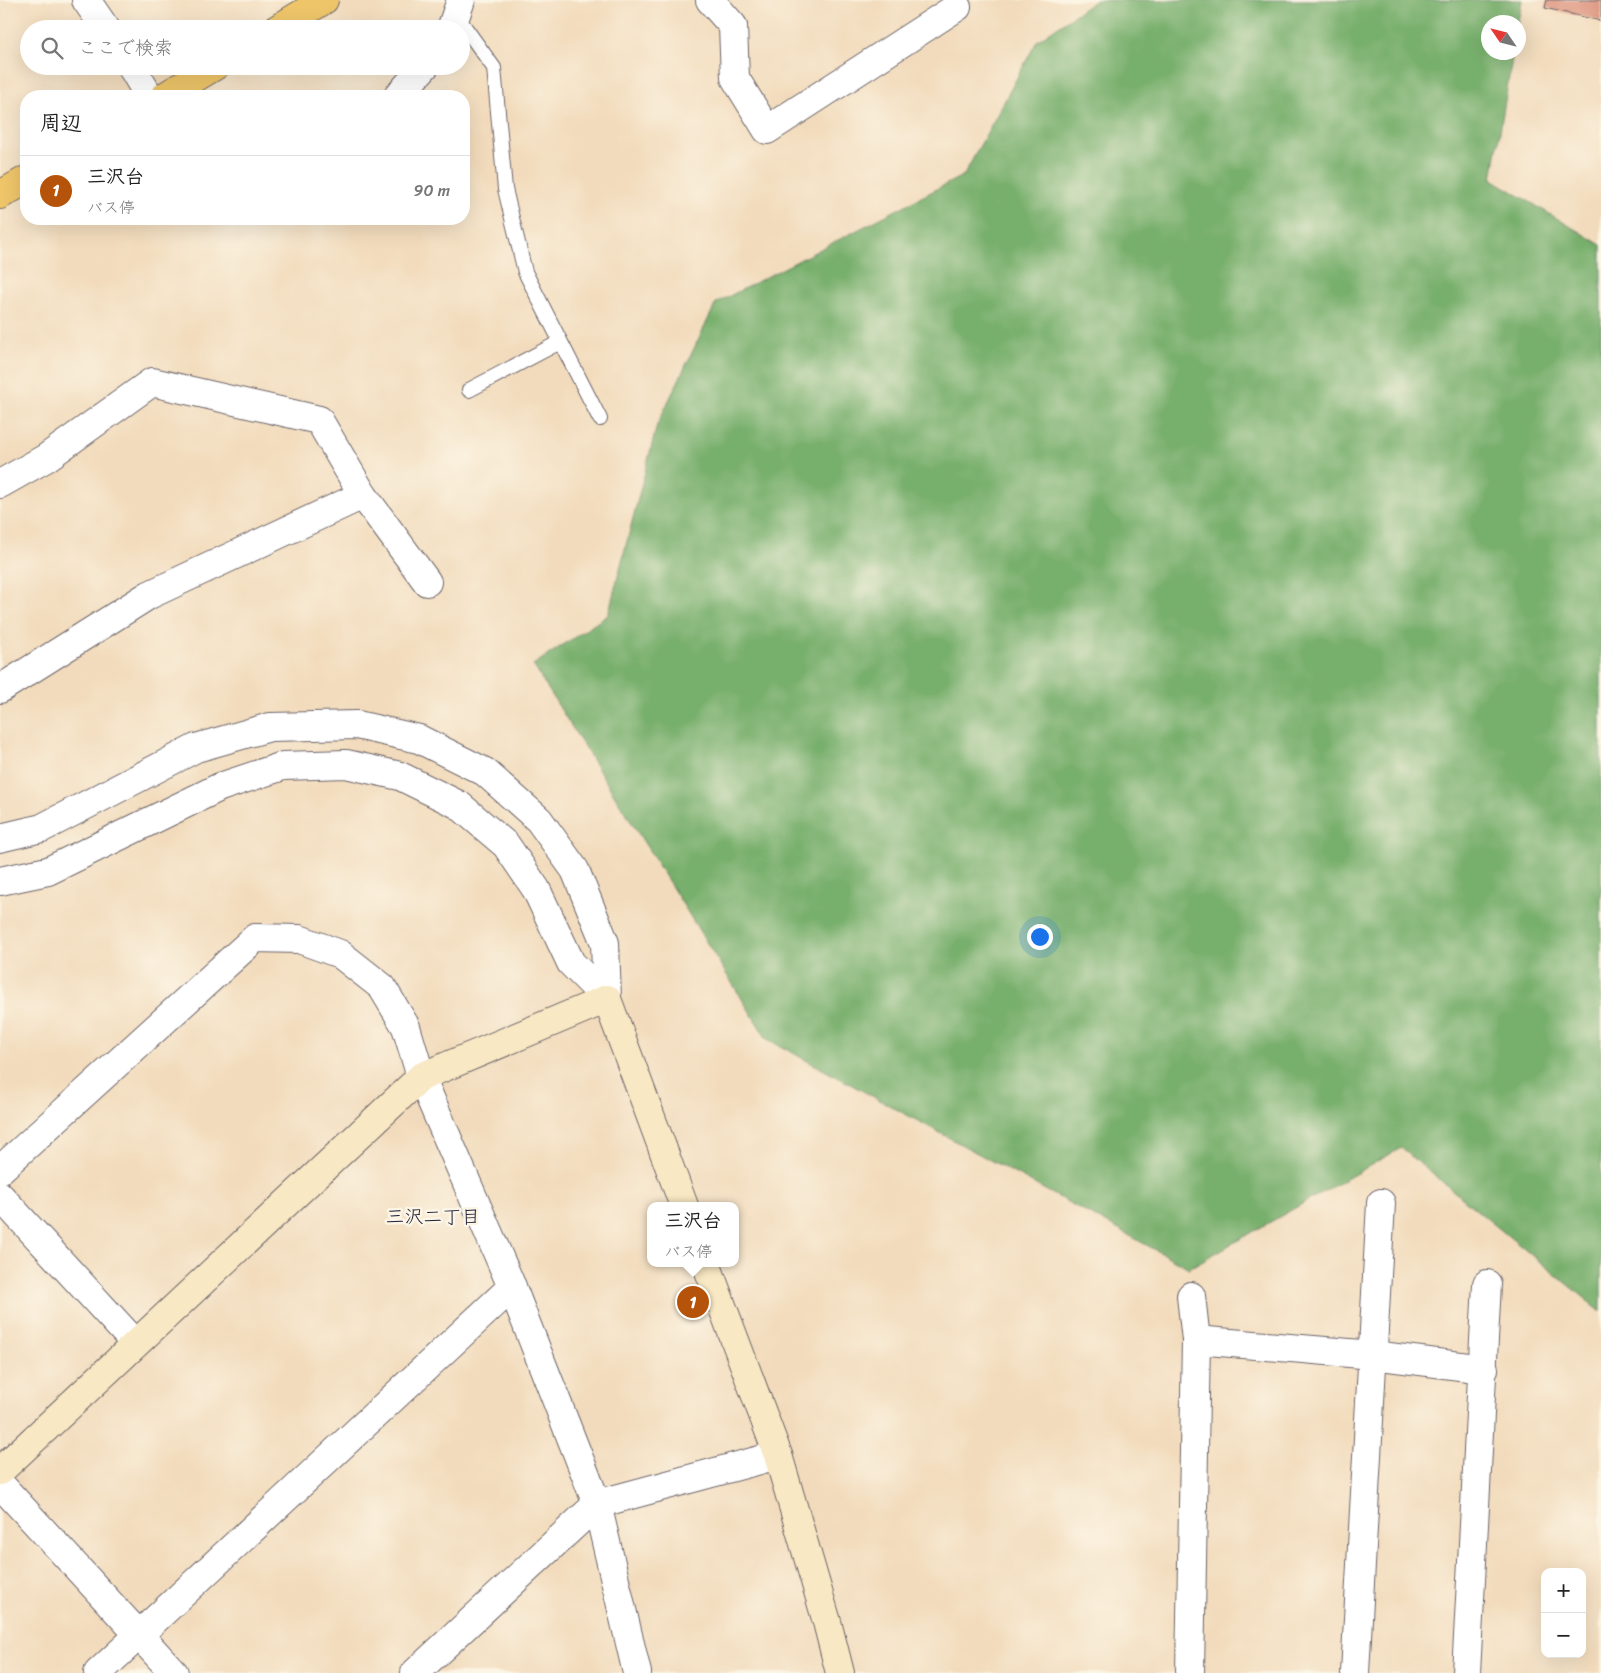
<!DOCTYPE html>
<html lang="ja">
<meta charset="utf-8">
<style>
body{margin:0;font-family:Sriracha,"Klee One",sans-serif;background:#f6f6f6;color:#222}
.controls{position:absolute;right:15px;bottom:15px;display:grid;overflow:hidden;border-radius:10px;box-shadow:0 5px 20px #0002}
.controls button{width:45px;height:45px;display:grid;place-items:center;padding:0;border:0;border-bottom:1px solid #e0e0e0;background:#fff;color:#222;font:25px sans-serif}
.compass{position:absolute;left:1481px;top:15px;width:45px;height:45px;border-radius:50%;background:#fff;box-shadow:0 5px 20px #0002;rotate:305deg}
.you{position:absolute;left:1039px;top:936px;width:18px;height:18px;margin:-12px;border:4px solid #fff;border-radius:50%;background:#1a73e8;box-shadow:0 0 0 8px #1a73e833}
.badge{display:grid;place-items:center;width:32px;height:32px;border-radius:50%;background:#b45309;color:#fff;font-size:16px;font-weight:700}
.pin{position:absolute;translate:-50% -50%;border:2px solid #fff;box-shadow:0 1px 5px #0006}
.popup{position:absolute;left:647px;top:1202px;width:92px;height:65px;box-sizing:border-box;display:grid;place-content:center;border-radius:10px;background:#fff;filter:drop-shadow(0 1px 4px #0005);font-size:16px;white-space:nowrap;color:#767676}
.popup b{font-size:19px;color:#222}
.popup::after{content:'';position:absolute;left:50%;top:100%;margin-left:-10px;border:10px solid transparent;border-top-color:#fff}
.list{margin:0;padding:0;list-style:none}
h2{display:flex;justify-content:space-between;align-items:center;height:65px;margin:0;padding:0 20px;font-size:21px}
h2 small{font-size:16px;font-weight:400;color:#767676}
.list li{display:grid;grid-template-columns:32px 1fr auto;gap:15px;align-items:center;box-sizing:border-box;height:70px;padding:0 20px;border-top:1px solid #e0e0e0}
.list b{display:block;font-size:19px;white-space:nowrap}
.list p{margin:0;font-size:16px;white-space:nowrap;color:#767676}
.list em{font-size:16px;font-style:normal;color:#767676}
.icon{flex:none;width:28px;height:28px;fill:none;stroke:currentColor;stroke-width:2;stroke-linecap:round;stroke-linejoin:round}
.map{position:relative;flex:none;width:1601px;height:1673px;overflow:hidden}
.search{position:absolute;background:#fff;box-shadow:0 5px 20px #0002;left:20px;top:20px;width:450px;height:55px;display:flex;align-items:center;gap:12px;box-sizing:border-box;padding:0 18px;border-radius:28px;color:#767676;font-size:19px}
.panel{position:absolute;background:#fff;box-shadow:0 5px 20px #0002;left:20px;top:90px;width:450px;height:135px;border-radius:20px}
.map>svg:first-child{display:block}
</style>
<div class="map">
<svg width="1601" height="1673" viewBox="0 0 1601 1673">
<rect width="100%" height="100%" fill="#fcf5e5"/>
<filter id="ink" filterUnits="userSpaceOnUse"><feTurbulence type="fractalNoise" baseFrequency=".02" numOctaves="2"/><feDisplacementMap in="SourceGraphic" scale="10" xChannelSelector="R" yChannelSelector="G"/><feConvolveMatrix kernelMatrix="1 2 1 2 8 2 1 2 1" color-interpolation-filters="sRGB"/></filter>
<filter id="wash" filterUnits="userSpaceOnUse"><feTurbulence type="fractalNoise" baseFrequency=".0096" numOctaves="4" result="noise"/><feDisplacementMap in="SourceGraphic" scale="20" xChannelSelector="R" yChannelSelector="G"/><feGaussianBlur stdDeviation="1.12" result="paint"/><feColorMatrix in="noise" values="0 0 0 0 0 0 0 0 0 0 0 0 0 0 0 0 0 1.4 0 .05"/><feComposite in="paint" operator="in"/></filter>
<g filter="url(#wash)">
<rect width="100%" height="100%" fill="#f2dbbc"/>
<path fill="#77af6c" stroke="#4c6854" d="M1096,0H1522L1518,22H1488V52L1513,53L1492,179L1601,245V1312L1401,1148L1189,1268L767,1039L533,665L608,615L657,425L716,303L964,175L1037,41Z"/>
<g id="blocks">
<path fill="#dd937d" d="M1547,0H1601V21L1545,8Z"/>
</g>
</g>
<g filter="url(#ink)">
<use href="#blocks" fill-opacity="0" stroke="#6b6368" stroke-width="1"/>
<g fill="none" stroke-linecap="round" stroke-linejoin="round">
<defs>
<g id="lane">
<path d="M456,15L494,68L505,189L525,272L600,419"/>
<path d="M469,390L560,342"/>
</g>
<g id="street">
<path d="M86,0L106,29"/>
<path d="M710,0L733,26L735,78L767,130L957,7"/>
<path d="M451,29L461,0"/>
<path d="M131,66L149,96"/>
<path d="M398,96L425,66"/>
<path d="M0,484L46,458L152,382L319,420L363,495L427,582"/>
<path d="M0,689L149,595L363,495"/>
<path d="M0,838L42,828L196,748L270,727L357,725L419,739L485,772L539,820L575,870L605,943L607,999"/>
<path d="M0,881L48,871L220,787L283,766L346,764L400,776L459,805L506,845L536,889L571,963L607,999"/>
<path d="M0,1170L255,938L299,939L340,954L382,987L406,1027L421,1077L512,1287L597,1504L637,1673"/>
<path d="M0,1196L135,1343"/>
<path d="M1196,1340L1373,1355L1484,1369"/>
<path d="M0,1484L174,1673"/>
<path d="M98,1673L512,1287"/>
<path d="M415,1673L597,1504L778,1455"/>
<path d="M1190,1673L1196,1340L1191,1296"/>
<path d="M1355,1673L1381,1203"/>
<path d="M1466,1673L1487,1284"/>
</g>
<g id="secondary">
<path d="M706,1263L778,1455L827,1622L840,1673"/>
<path d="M0,1471L421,1077L607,999L684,1206"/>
</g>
<g id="primary">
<path d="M277,29L324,0"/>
<path d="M165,96L215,66"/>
<path d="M0,195L26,180"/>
</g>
</defs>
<use href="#lane" stroke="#6b6368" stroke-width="16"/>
<use href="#street" stroke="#6b6368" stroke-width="30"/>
<use href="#secondary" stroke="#6b6368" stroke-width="30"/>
<use href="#primary" stroke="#6b6368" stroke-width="30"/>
<use href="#lane" stroke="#fff" stroke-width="14"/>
<use href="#street" stroke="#fff" stroke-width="28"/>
<use href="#secondary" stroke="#f8e8c3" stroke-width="28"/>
<use href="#primary" stroke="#eec569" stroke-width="28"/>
</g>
</g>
<g text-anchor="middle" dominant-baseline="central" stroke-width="5" stroke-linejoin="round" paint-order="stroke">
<g font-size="19" fill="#22223b" stroke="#fcf5e5">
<text x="433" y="1216">三沢二丁目</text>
</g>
</g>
</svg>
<div class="controls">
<button>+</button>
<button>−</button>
</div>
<svg class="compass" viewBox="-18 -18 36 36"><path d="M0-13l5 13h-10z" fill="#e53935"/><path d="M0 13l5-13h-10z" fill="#767676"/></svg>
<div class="you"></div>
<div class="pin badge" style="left:693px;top:1302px">1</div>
<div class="popup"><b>三沢台</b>バス停</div>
<div class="search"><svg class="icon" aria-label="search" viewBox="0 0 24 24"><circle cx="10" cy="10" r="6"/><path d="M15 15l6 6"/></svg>ここで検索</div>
<section class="panel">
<h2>周辺<small></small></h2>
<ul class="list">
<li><span class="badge">1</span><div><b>三沢台</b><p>バス停</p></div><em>90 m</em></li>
</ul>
</section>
</div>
